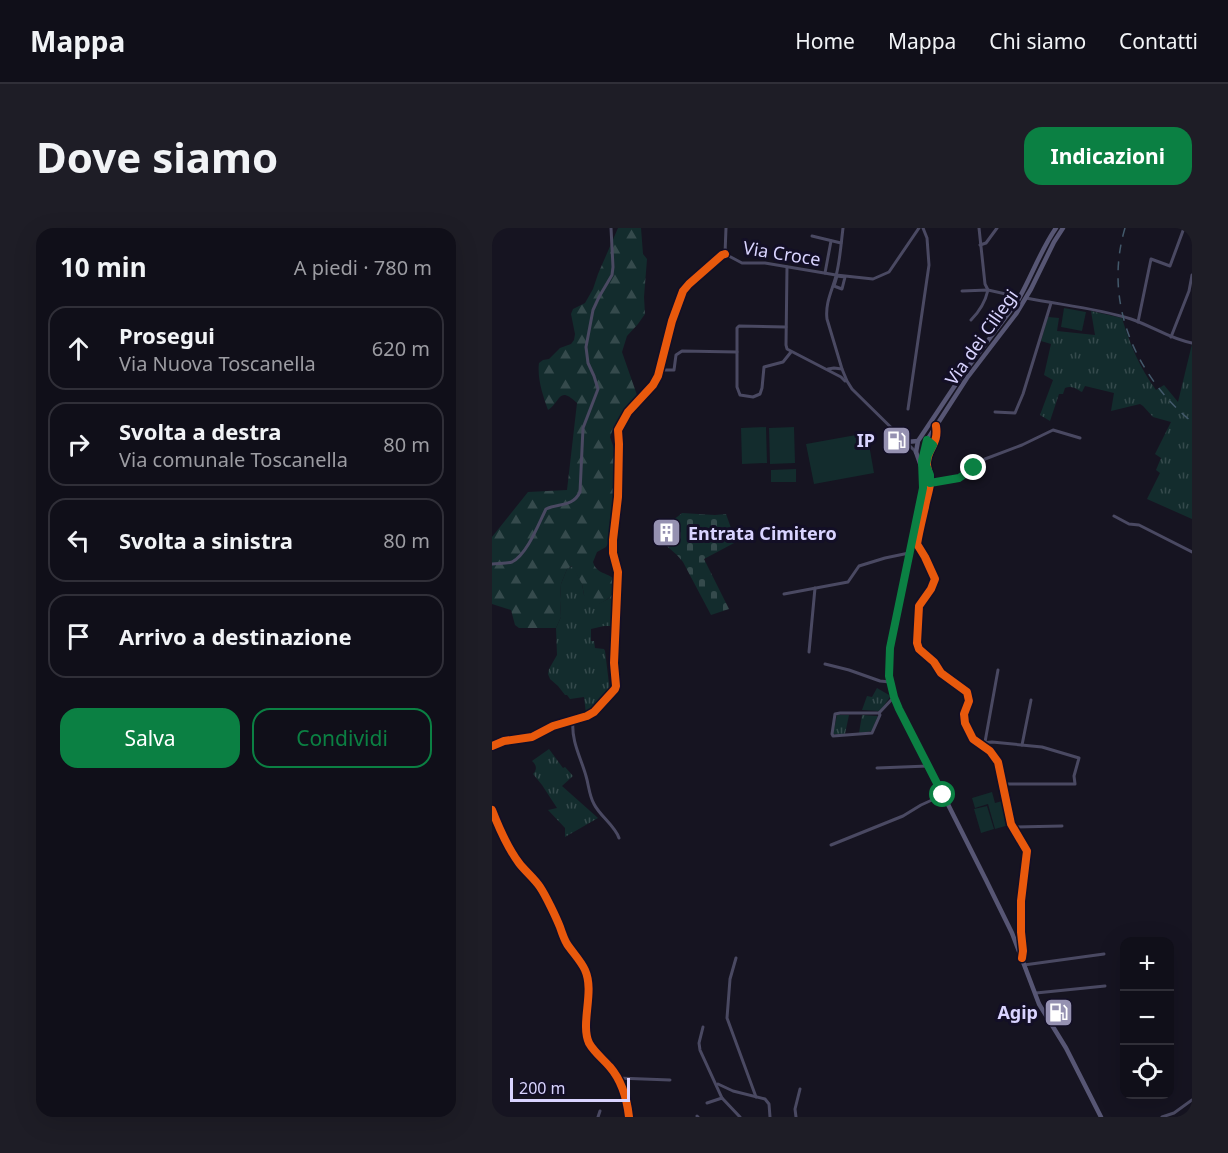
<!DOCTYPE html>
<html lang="it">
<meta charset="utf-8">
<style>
body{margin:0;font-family:"Noto Sans",sans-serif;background:#1e1d26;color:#f1f3f6}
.controls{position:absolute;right:18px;bottom:18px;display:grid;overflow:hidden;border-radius:12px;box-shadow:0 6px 24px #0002}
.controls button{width:54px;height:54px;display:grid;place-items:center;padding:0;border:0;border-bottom:2px solid #302f38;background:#100f19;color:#f1f3f6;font:30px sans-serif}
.scale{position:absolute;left:18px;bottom:15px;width:120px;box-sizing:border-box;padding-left:6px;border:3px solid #d9d4ff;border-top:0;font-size:16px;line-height:21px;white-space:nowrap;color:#d9d4ff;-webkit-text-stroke:4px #130f26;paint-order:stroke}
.stop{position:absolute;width:18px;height:18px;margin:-14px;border:4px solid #0b8043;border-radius:50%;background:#fff}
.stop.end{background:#0b8043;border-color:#fff;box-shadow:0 2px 6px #0008}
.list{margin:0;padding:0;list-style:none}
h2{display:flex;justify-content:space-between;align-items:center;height:78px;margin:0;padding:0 24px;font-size:26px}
h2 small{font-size:20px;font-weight:400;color:#9c9ca2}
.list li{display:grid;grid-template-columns:39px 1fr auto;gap:18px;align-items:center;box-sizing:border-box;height:84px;margin:0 12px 12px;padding:0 12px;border:2px solid #302f38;border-radius:18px}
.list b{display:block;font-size:22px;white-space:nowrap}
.list p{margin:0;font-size:20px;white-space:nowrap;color:#9c9ca2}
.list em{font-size:20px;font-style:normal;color:#9c9ca2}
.actions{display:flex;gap:12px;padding:18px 24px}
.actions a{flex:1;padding:14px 0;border:2px solid #0b8043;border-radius:18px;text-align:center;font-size:21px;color:#0b8043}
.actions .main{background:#0b8043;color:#fff}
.icon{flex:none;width:33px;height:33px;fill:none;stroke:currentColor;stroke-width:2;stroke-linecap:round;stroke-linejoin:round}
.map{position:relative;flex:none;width:700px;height:889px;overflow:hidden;border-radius:18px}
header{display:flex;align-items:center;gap:36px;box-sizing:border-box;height:84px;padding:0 30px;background:#100f19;border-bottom:2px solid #302f38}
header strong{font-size:28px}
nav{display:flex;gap:33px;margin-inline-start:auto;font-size:21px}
.intro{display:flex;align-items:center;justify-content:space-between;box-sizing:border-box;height:144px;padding:0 36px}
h1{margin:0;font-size:42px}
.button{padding:15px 27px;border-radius:18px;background:#0b8043;color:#fff;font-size:21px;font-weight:700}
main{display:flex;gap:36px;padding:0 36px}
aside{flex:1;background:#100f19;border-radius:18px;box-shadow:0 6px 24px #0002}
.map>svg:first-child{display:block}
</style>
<header>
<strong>Mappa</strong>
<nav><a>Home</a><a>Mappa</a><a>Chi siamo</a><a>Contatti</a></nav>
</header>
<div class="intro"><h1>Dove siamo</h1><a class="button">Indicazioni</a></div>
<main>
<aside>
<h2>10 min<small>A piedi · 780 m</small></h2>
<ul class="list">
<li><svg class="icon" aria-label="ahead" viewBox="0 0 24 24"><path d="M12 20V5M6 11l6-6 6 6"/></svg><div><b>Prosegui</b><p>Via Nuova Toscanella</p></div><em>620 m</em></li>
<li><svg class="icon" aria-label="right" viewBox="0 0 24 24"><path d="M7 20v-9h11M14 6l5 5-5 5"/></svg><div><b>Svolta a destra</b><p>Via comunale Toscanella</p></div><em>80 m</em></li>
<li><svg class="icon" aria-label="left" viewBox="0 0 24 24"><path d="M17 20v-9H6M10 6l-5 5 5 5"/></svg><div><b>Svolta a sinistra</b></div><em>80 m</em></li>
<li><svg class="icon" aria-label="arrive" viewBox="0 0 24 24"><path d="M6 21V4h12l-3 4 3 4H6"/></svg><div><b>Arrivo a destinazione</b></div></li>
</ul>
<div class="actions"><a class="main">Salva</a><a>Condividi</a></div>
</aside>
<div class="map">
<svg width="700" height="889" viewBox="0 0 700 889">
<defs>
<pattern id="grass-tufts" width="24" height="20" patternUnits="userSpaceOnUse" patternTransform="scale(1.5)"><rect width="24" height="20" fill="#132c2d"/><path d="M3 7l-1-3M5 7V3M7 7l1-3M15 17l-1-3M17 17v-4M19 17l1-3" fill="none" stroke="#354a4c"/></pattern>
<pattern id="forest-firs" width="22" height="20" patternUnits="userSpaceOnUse" patternTransform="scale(1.5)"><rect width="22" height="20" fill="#132c2d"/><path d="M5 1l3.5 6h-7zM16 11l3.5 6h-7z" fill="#354a4c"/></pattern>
<pattern id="cemetery-stones" width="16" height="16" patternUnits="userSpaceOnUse" patternTransform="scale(1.5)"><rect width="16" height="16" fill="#132c2d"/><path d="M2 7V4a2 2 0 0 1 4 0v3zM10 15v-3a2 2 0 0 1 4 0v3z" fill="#354a4c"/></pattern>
</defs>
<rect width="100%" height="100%" fill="#161421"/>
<g fill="url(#grass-tufts)">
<path d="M599,83L630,90C638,117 648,140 664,162L672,157L686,174L700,116V291L655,271L668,245L664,242L669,230L663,226L679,194L661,189L651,178L648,176L619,183L622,165L593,158L590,164C584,161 581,157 573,160L571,166H567L558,193L548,187L561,152L552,147L559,116L549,113L556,89L567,90L565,103L603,107Z"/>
<path d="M81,338L90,356L92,367L106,376L116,371L125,361L123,398H112L99,401V413H102L103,420L112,421L113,423L118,464C114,473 103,482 94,486L92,469L78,471L75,467H73L66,458L58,451L56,446L57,441L65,427L64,400L69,389L68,372L69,356L75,341Z"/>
<path d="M385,460L397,467L398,469L388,483L370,482L375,468L380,469Z"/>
<path d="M345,487H357L353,506H341Z"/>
<path d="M370,487L386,488L382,497L380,503L367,505Z"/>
<path d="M57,521L71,540L73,539L81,548L70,558L106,590L73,609V600L56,582L65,580L50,557L41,546C45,542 45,537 40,533Z"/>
</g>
<path fill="url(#forest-firs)" d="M126,0H149L151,26L155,31L152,69L153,86L146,96L135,108L130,124L146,170L135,182L125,198L121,201L118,209L124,226L125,246L117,314L114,319L105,324L101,334C106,351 124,341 125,361C118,370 108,379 96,377L92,367L90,356L80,338L75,341L69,356L68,372L69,389L64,400H27L23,397L19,382L0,376V309L36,264L75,262L85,175C66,157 69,174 56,182C51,168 45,150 47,135L51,132L57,131L68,120L79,116L82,112L83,106L79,86L81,81L93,75L101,61L106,46Z"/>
<path fill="url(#cemetery-stones)" d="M190,285L223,287L234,286L244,314L212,331L237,381L219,387L191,334L185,327L169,313L170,311L168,308L173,301L164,293H180Z"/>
<g fill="#132c2d">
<path d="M572,80L594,84L590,103L569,99Z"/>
<path d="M274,199L275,235L250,236L249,200Z"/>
<path d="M302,199L303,235L278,236L277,200Z"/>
<path d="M375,205L382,245L322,256L314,216Z"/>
<path d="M304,241V254H279V242Z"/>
<path d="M500,564L503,575L510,573L517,597L503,601L496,576L483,580L480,570Z"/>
<path d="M495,578L502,601L489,605L482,581Z"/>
</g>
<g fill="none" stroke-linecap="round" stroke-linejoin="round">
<g stroke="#4a4962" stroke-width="3">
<path d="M351,0C349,16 348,33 344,48C340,63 333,75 335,91L350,141L355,153L360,161L423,223"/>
<path d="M320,8L349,15"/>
<path d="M488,17L494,15L505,0"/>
<path d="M233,26L250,35H273L344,47L381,51L397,44L427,0"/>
<path d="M233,26L234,0"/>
<path d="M295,39L294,117L295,121L349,149L353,153"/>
<path d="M333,45L339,13"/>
<path d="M345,48L353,49L350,61L342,58Z"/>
<path d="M470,63L496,62L527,69"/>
<path d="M534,70C569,77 605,80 639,91C660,98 678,111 700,115"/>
<path d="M479,92C488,83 493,75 496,62L493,56L487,0"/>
<path d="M646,94L659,31L678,38L692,0"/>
<path d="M294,99L247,98L245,100V159L248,167L261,169L268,166L270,160L272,139L291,134L299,124"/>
<path d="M679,109L697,63L700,47"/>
<path d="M336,141L342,140L350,141"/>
<path d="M169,142H182L184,127L190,123L245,124"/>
<path d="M416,181L437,37L435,10L431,0"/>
<path d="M503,184L523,185L531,166L559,75"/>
<path d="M444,199C447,216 435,220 435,234C434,242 439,247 438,257C437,264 434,272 433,280C430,292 427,304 425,316L433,329L443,351L439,361L427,378L425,415L427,421L442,434L449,445L475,464L477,473L472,486L473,495L481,511L498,523L506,534L519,596L535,623L529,673L530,729"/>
<path d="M438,255L467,250L476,245L493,231L530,217L561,202L588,210"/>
<path d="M622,288L637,296L647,297L700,324"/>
<path d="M0,336C6,335 14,336 20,334C35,327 47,295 54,281C67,275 81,279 88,264L91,200L106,161L102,148L96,135L94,119L101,82L107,69L120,47L121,39L119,0"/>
<path d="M292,366L356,354L367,338L393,330L417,325"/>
<path d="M317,424L323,360"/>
<path d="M333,436L357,442L388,453L398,454"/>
<path d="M348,485H387L388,487L380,505L341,508L340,506L343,486Z"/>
<path d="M387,485L402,469"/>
<path d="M81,493C79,513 89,530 94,548C97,558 97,567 102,576C108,588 123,598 127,610"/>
<path d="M493,514L506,442"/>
<path d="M489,515L500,514L550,519L587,530L582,548L583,556H511"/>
<path d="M530,517L539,472"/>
<path d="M0,518L12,513L40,509L61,498L95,488L102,484L123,461L124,458L122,435L126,344L121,325V312L126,269L127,216L126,202L136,184L161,157L166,148L180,93L191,63L197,56L230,27L233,26"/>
<path d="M385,540L436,538"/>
<path d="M0,582C7,600 15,619 27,635C33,643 42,650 48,659C54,668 64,689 68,699C70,705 72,711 75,716C81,725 89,733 93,742C103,764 88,795 97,815C102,824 111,831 118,839C130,853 135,871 137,889"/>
<path d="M521,599L570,598"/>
<path d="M339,617L411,588L429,577L451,567"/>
<path d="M244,730L238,751L235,790L264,869"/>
<path d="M532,737L612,726"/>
<path d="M544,765L613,758"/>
<path d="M211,799L207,815L208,822L230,870"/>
<path d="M125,850L178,852"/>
<path d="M226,856L241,863L273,871L277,876L278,889"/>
<path d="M215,875L230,870L248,889"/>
<path d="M205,888L206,889"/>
<path d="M106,889L108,883"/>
<path d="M304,889L303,881L308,861"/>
<path d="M670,889L682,885L700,872"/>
</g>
<g stroke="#575674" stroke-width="4.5">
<path d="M414,214L426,213"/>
<path d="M424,224L430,241L432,255L398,420L397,448L402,469L494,652L520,705L547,776L574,820L609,889"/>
<path d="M424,224L426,213L470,147L525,74C539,50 548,23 564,0"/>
<path d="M430,235L433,217L437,209L475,150L524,86L539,61L562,14L571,0"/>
</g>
<path stroke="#43596b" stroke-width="1.5" stroke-dasharray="9 8" stroke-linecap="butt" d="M633,0C611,74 643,147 700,194"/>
<defs>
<g id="cycleway">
<path d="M444,198C447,216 436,219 435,234C434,241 439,247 438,256C437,264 434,272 433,279C430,292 427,304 425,316L433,329L443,351L439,361L427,378L425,415L427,421L442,434L449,445L475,464L477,473L472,486L473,495L481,511L498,523L506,534L519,596L535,623L529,673V704L531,723L530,730"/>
<path d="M0,518L12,513L40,509L61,498L95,488L102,484L123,461L124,458L122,435L126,344L121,325V312L126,269L127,216L126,202L136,184L161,157L166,148L180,93L191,63L197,56L230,27L233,26"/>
<path d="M0,582C7,600 15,619 27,635C33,643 42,650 48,659C54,668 64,689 68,699C70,705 72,711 75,716C81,725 89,733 93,742C103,764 88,795 97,815C102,824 111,831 118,839C130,853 135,871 137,889"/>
</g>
</defs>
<use href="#cycleway" stroke="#130f26" stroke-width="11"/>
<use href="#cycleway" stroke="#e8590c" stroke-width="8"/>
</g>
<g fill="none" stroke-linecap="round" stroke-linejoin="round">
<path stroke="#0b8043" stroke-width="8" d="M451,567L407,481L402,469L397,448L398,420L431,260L430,233L435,212L441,217L436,227L434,237L438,247V255L467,250L482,240"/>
</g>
<defs>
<symbol id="fuel-square" viewBox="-11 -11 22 22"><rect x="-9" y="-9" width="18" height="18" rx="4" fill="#9591b1" stroke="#130f26"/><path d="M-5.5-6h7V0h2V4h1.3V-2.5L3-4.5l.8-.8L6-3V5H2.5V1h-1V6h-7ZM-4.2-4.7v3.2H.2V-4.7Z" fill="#fff"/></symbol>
<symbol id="building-square" viewBox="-11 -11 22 22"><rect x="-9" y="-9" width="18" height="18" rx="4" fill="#9591b1" stroke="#130f26"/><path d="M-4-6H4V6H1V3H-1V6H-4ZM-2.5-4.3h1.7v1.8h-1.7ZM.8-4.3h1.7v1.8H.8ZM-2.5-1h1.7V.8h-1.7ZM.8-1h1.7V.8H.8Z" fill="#fff"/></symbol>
</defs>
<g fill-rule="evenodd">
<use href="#fuel-square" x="388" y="196" width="33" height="33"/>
<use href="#building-square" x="158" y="288" width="33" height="33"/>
<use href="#fuel-square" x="550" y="768" width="33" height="33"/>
</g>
<g text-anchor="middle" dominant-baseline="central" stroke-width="6" stroke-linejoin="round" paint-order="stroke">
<g font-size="18" fill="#d9d4ff" stroke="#130f26">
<text transform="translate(290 25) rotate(9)">Via Croce</text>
<text transform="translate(489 109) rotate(-55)">Via dei Ciliegi</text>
</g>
<g font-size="18" font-weight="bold" fill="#d9d4ff" stroke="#130f26" text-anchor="end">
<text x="383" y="212">IP</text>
<text x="196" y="305" text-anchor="start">Entrata Cimitero</text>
<text x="546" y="784">Agip</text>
</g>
</g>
</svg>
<div class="controls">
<button>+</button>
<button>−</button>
<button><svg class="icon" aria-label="locate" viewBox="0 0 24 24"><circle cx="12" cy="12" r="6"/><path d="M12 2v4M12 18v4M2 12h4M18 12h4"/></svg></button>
</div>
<div class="scale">200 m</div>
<div class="stop" style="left:451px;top:567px"></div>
<div class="stop end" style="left:482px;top:240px"></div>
</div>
</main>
